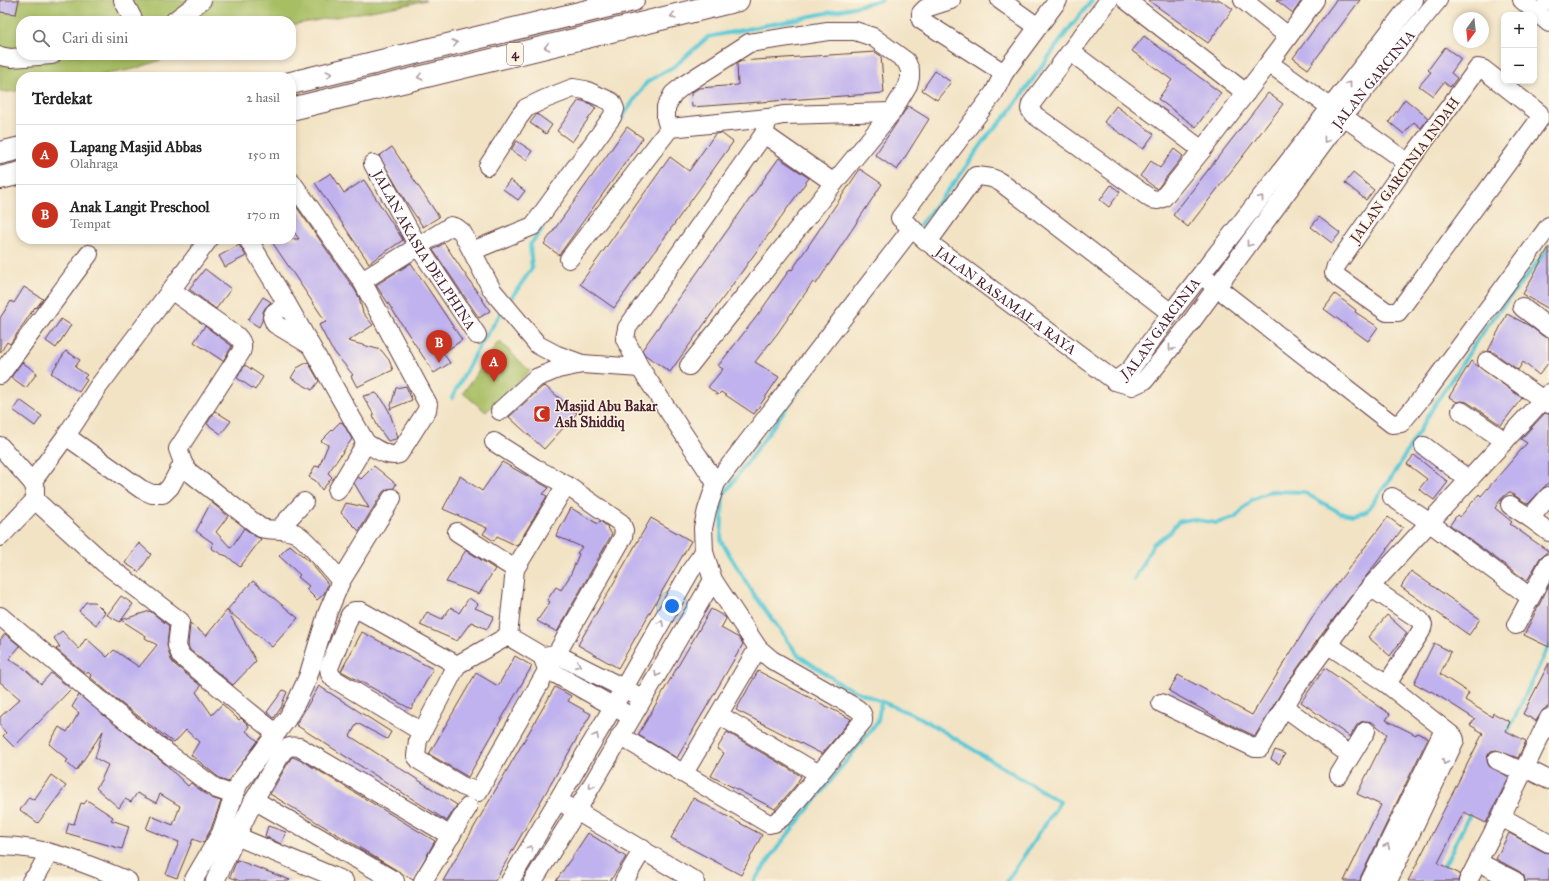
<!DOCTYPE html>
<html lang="id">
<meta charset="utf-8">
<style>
body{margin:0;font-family:"IM FELL Great Primer",serif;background:#f6f6f6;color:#222}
.controls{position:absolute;right:12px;top:12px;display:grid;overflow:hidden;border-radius:8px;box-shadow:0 2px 6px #0003}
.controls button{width:36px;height:36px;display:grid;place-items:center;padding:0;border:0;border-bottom:1px solid #e0e0e0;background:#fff;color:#222;font:20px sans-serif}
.compass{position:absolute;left:1453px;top:12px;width:36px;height:36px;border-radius:50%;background:#fff;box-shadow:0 2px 6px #0003;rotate:195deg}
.you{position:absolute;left:672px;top:606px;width:14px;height:14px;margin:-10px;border:3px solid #fff;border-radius:50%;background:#1a73e8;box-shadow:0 0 0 6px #1a73e833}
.badge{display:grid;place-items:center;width:26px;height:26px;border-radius:50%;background:#c8321e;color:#fff;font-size:13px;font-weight:700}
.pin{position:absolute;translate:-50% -33px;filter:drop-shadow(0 1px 2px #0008)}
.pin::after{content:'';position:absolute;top:21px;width:14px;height:12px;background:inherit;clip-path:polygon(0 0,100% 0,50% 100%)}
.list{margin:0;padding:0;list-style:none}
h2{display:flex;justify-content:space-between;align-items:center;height:52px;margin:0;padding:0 16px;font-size:17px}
h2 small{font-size:13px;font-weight:400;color:#767676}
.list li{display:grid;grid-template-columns:26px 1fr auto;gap:12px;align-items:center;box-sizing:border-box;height:60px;padding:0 16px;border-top:1px solid #e0e0e0}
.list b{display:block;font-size:15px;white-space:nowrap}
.list p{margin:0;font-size:13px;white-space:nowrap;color:#767676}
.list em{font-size:13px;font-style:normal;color:#767676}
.icon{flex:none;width:22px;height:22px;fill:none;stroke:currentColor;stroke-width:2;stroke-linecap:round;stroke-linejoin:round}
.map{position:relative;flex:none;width:1549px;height:881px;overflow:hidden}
.search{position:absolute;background:#fff;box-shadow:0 2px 6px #0003;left:16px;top:16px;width:280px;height:44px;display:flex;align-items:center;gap:10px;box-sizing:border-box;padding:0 14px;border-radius:16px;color:#767676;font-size:15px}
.panel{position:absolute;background:#fff;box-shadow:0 2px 6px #0003;left:16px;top:72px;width:280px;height:172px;border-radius:16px}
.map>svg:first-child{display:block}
</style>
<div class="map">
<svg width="1549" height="881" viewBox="0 0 1549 881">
<rect width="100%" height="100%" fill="#fcf5e5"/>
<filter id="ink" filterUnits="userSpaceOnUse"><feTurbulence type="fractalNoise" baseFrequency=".025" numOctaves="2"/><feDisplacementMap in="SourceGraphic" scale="8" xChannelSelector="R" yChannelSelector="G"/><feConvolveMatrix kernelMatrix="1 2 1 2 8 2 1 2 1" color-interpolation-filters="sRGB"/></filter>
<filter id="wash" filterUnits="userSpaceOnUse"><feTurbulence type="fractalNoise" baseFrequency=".012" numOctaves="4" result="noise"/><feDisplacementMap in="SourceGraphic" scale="16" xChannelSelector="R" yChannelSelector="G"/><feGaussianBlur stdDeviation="0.9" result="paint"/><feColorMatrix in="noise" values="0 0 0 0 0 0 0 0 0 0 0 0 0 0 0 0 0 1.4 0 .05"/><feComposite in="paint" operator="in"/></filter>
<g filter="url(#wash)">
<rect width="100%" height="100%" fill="#f2e3c5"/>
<g fill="#a7be63" stroke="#786e47">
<path d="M0,0H426L410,4L291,25V21H21V55H176L134,69L92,77H21V90L8,92L0,91Z"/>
<path d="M499,341L530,371L486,412L463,393Z"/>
</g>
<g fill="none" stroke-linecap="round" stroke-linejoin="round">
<g stroke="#5dc9d6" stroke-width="4">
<path d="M618,123L647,82L676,65L708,37L841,10L882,0"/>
<path d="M918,227L958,178L989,134L1008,114L1068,30L1092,0"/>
<path d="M508,303L532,268L530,245L542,229"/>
<path d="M810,375L723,496L721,541L753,593L798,655L842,685L921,718L1060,802L1007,881"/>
<path d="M452,398L478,348L503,310"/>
<path d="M1134,580L1153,544L1169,533L1178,522L1191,519L1216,523L1235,518L1252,500L1271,491L1303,492L1341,513L1354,515L1366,512L1395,472L1437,401L1487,326L1549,248"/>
<path d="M1506,736L1549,645"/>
<path d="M1442,870L1472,810"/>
<path d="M754,881L778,847L878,721L881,702"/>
</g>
</g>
<g id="blocks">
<g fill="#c0b2ee">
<path d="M0,0H19L16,14L0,12Z"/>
<path d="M1148,0H1220L1233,9L1208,43Z"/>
<path d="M1276,0H1302L1293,13Z"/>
<path d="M1336,0H1360L1308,69L1293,58Z"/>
<path d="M1144,36L1221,93L1196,127L1158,99L1172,80L1132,51Z"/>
<path d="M1445,47L1461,59L1451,73L1457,78L1450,87L1444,82L1433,96L1419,86L1431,72L1428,70Z"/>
<path d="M875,52L881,56L884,93L692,107L691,93L699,88L738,85L737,63L740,61Z"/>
<path d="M935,71L951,82L937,100L922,90Z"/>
<path d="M1268,93L1283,104L1188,227L1173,215Z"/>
<path d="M1405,99L1428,118L1421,128L1414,122L1404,134L1389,122Z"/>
<path d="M579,100L589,103L596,108L572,142L557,131Z"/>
<path d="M908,106L929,119L897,170L875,155Z"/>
<path d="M1116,106L1154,134L1143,149L1104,122Z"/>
<path d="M537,114L552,125L546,134L530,123Z"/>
<path d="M627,127L643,138L559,255L544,244Z"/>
<path d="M721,133L733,142L614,308L580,284L670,157L689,171L715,134Z"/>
<path d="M517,141L532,151L526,160L511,150Z"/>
<path d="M392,147L439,217L423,227L405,200L379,156Z"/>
<path d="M1174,149L1183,156L1157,189L1140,176L1151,161L1160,168Z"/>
<path d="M779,158L809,178L670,372L645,355L642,350Z"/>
<path d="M860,169L882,184L816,284L813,282L777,334L755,362L779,377L754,414L721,392L718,395L708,387L723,369L718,366L757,316L790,269L792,270Z"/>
<path d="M331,173L344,193L364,180L403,240L369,263L315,183Z"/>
<path d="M1353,173L1374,190L1366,200L1345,183Z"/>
<path d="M510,180L525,191L518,200L503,189Z"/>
<path d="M1111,185L1120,192L1109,207L1100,200Z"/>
<path d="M291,199L355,290L359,297L363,313L373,325L348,341L381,350L389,360L393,370L357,387L351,376L353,375L331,348L319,325L326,322L270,239H299L291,228Z"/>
<path d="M1319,217L1340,233L1332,243L1311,227Z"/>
<path d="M444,243L490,311L479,318L433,250Z"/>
<path d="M239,245L246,256L225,267L219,256Z"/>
<path d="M1549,247V309L1523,294Z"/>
<path d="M411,263L462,340L443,353L450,363L434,373L376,285Z"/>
<path d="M205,269L231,289L216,309L189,289Z"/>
<path d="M24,287L43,299L36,308L35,307L10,344L7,342L0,353V318L11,301L14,303Z"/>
<path d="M1335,294L1356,310L1355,312L1378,327L1368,341L1324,309Z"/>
<path d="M263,297L271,302L265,308L263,312L262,321L259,327L248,320Z"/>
<path d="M1507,314L1530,326L1543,336L1549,338V362L1539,375L1523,362L1518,370L1493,352L1488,351Z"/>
<path d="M61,319L71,325L56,348L46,341Z"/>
<path d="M205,326L232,346L223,361L194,342Z"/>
<path d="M66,351L80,360L75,367L87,375L84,378L87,380L79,392L51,373Z"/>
<path d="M1471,361L1522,398L1501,425L1467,402L1461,401L1457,402L1449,397Z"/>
<path d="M22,362L37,373L26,388L11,377Z"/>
<path d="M308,362L319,381L312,390L291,378L297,368Z"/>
<path d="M245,365L263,377L255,390L237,378Z"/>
<path d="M406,386L412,400L390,409L396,388Z"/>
<path d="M545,386L577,413L544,449L509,417L542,387Z"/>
<path d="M376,393L382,399L389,411L398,437L396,439L388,441L378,427L373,416L374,415L363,396Z"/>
<path d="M20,400L42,416L35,426L13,410Z"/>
<path d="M215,411L231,421L221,434L207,424Z"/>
<path d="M1545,413L1549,414V482L1528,504L1509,492L1501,499L1495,508L1512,522L1510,524L1548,551L1540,558L1527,581L1450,525L1457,515L1460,517L1479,494L1481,496L1527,443L1521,439Z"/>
<path d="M340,422L343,423L352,439L328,473L332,477L322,490L316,481L309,477L315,466L319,467L328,445L321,441Z"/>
<path d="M1414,455L1448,482L1434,500L1419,489L1427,479L1407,464Z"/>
<path d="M502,462L549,488L543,494L547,496L517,546L497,536L494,541L483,534L487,528L443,509L460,476L482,491Z"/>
<path d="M374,466L396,484L394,488L387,489L383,492L359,531L341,513L346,503L369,508L354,483L358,477L361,479Z"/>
<path d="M211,502L228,516L216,532L231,548L244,528L255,536L261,539L240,567L227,556L221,554L211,548L213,543L196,531Z"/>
<path d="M571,508L598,524L600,521L608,527L607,528L612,534L557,632L537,621L550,602L547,600L556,587L561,590L570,576L579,554L577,553L582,547L556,536Z"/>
<path d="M1388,517L1403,528L1319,638L1287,683L1255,736L1225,722L1169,691L1178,675L1252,715L1319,607Z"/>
<path d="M651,518L691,541L618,668L578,645Z"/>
<path d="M139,543L151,554L139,572L125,563Z"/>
<path d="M290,545L310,562L328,584L324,594L317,600L306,589L309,586L298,577L300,575L279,556Z"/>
<path d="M466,550L495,569L479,594L446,582Z"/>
<path d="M1411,571L1480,619L1469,635L1401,587Z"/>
<path d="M253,581L298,618L272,647L227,610L256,661L233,685L190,650L188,645L190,623L206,636L237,598Z"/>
<path d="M1549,585V647L1524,635Z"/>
<path d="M121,596L133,604L120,622L107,615Z"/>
<path d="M469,598L478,604L475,608L494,616L487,629L471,622L457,641L420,625L427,612L442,619L451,607L459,613Z"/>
<path d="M86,602H95L105,612L96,625L79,611Z"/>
<path d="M711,609L725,617L726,619L721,628L739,638L743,644L677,758L638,735Z"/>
<path d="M150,611L169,626L167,645L171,660L174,664L201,686L196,692L212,715L222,704L239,720L241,718L249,726L246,731L258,741L228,782L222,780L191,755L199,742L186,730L174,743L117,700L90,677L91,675L88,672L86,674L56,649L60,647L54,638L62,631L79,649L86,638L107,657L114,650L139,667L157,645L145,638L146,636L121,620Z"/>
<path d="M1387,615L1407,633L1390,656L1368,637Z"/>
<path d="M362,632L433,669L411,709L341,671Z"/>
<path d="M5,634L20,646L9,659L25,669L41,684L51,673L71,689L37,724V723L14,747L3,736L6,733L0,726V717L20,699L0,682V640Z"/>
<path d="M1434,643L1451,652L1440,674L1469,693L1465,700L1492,717L1493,713L1510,722L1506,731L1526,741L1518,758L1496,750L1491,751L1488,755L1487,761L1489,766L1509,777L1486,823L1464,812L1438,863L1460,874L1458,881H1408L1483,733L1470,725L1475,719L1431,691L1430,692L1414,683Z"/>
<path d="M515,656L532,666L468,777L429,754L476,673L498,686Z"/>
<path d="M1549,663V706L1543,710L1536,721L1523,714Z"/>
<path d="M1325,668L1390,714L1386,720L1416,735L1417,733L1428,738L1361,876L1360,881H1344L1381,805L1357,794L1387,734L1372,722L1366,721L1361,722L1357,725L1350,737L1301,702Z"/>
<path d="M758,671L851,719L822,754L736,710Z"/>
<path d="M319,686L391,732L387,739L357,723L350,736L457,805L447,821L296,725Z"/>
<path d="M555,687L571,696L568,701L591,714L495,881H443Z"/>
<path d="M283,690L287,692L282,704V706L274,718L267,712Z"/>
<path d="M79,695L164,763L188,786L191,783L211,798L221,801L211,829L203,843L193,839L177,878L166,874L179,842L146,829L151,816L173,825L180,806L160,794L156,803L137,793L131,802L125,799L119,808L96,788L101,780L108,765L95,758L103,731L76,771L66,762L68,760L49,744L59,727L67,732L79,713L72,707Z"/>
<path d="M727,732L801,776L796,785L775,809L711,776L724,753L717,749Z"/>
<path d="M1275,750L1285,754L1279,764L1271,759Z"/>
<path d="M293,757L306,763L435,841L413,880L270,794L291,758Z"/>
<path d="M51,775L66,786L38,823L20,810L29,797L34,800Z"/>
<path d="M693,798L762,835L741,875L671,838Z"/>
<path d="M87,800L113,817L111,820L129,826L122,849L66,833L69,823L74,824L81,803L84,804Z"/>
<path d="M268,826L286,832L281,844L265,836Z"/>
<path d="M588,833L626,857L610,881H556Z"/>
<path d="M1509,833L1544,852L1549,853V881H1525L1524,876L1520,872L1496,859Z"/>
<path d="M237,860L290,880L289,881H240L230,877Z"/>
</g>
</g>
</g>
<g filter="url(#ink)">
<use href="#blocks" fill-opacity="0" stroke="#633c42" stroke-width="1"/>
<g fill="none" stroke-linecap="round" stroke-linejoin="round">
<defs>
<g id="minor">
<path d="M123,0L134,21"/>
<path id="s1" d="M951,0L926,8L921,13V20L1004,73L994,93L900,218L925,240L1115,381L1132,386L1145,380L1189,325L1343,116L1438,0"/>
<path d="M1000,0L1038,27"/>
<path d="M1109,0L1031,104L1030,109L1033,114L1151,199L1158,200L1163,198L1202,150L1269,63L1408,163"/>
<path d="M1126,0L1246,93"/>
<path d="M1243,0L1288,36"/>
<path d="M1522,0L1549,23"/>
<path d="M1547,0L1549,1"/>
<path d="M174,21L202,0"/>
<path d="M1071,52L1202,150"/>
<path d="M0,56L11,58L52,55"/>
<path d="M1269,63L1315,0"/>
<path d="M1478,68L1483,69L1539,113V120L1398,312H1387L1339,278L1334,273L1336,266L1408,163Z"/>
<path d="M1004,73L1058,0"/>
<path d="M669,129L666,119V107L673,94L684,85L749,43L828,31H855L873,37L906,61L910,70V78L908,85L892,112L834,183L689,366"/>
<path d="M764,134L834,183"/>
<path id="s2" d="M373,164L418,246L477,335"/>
<path d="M291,181L362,281L451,226L457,228L462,232L492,290L538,345L557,355L582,364L640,368"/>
<path d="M248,239L287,304L366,443L337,491"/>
<path d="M928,242L976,176C987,177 994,177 1003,184L1171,313"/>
<path d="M472,251L533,226L612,117L615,109L612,102L585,90L573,88L545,99L526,108L519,117L488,166"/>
<path d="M569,259L670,128L768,118"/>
<path d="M1201,275L1392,424L1401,423L1428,390L1549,226"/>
<path d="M362,281L428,404L427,410L399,454C388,458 376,449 366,443"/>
<path d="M171,290L209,239"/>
<path d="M287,304L274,313L272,317L275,324L310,345"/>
<path d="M1522,307L1549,328"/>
<path d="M1487,361L1549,404"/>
<path d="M0,375L89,254"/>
<path id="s3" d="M1115,381L1130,370L1171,313L1414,0"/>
<path d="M500,411L536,378L558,369L582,364"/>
<path d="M1461,411L1505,441"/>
<path d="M66,436L141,489L152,494H163L170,487L183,463"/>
<path d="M494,442L535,468L566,485"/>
<path d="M0,446L32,482L35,488V500L0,537"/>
<path d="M1424,446L1469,480"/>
<path d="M32,482L66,436L98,387L171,290L237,336C242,341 244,345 241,352L178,449L183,463L188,471L261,528C273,531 283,528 295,533C306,538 331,570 341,581"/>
<path d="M716,483L640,368L625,339L627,328L764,134L768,118L783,115L892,112"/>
<path d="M1549,496L1530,518L1549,532"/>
<path d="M1392,497L1430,523L1530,597"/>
<path d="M35,500L104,563L180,621L177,646L181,656L268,727L277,732"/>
<path d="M1510,505L1530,518"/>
<path d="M279,529L304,502"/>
<path d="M457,532L515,569"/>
<path d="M1370,587L1420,620L1423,625L1421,631L1387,684"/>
<path d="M0,616L110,708L169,754L217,789L234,795"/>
<path d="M1516,625L1549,563"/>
<path d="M508,636L542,656L547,669L623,712"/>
<path d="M1327,644L1387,684L1454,737L1455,740L1388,881"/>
<path d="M544,656L556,654L633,693"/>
<path d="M457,665L418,740L416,756L420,761L462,786L478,792L623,537L624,530L621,523L566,485L515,569L508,636"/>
<path d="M1161,703L1255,748H1260L1295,689L1370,587L1549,393"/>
<path d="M1284,707L1350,755"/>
<path d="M719,715L819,774"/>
<path d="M422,732L334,679L330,674L329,668L350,615L354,611H361L457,665L508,636"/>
<path d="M620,736L769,824L774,823L784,816L863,721C864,712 858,709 851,705L772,660L758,648L713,580L704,552L703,528L707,510L716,483L912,228"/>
<path d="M1497,760L1523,772"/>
<path d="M1525,768L1549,780"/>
<path d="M684,773L758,648"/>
<path d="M1339,775L1366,731"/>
<path d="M254,800L395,881"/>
<path d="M566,805L695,881"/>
<path d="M1501,817L1549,718"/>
<path d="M236,836L344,881"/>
<path d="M0,846C44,846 88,864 128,881"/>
<path d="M1478,862L1515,881"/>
<path d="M31,881L37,875L49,853"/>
<path d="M193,881L221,833L234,795L239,783L287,719L297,701L308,677L327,614L341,581L392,498"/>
<path d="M215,881L254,800L283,751C289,746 292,746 299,747L451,836"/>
<path d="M423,881L468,807"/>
<path d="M510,881L613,707L691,570L704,552"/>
<path d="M533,881L576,812L713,580"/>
<path d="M624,881L643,849"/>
<path d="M1370,881L1444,730"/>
<path d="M1468,881L1501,817L1549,843"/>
</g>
<g id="highway">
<path d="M291,83L633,0"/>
<path d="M291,109L738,0"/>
<path d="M0,153L21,148"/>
<path d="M0,178L21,173"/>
</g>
</defs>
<use href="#minor" stroke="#633c42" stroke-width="20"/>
<use href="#highway" stroke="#633c42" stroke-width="24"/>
<use href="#minor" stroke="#fff" stroke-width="18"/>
<use href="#highway" stroke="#fff" stroke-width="22"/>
</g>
<defs><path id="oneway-chevron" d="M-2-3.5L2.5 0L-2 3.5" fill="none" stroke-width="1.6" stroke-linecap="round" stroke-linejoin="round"/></defs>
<g stroke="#ae9aa0">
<use href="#oneway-chevron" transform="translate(673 16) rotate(166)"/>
<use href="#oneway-chevron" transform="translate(455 43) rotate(-14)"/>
<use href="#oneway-chevron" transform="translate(547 47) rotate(166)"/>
<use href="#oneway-chevron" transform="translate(329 74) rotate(-14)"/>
<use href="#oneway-chevron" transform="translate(420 77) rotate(166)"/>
<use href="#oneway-chevron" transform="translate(1349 84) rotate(-52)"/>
<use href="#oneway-chevron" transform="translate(1326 140) rotate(127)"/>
<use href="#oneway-chevron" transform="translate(1261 198) rotate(-52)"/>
<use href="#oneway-chevron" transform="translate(1249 244) rotate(127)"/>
<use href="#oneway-chevron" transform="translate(1171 348) rotate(128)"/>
<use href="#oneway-chevron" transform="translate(661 623) rotate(-60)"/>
<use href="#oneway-chevron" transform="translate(578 665) rotate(26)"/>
<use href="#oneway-chevron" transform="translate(657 674) rotate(121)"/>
<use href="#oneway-chevron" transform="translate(596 736) rotate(-60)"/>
<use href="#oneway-chevron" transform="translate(1445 762) rotate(115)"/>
<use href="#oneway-chevron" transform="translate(591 786) rotate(120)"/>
<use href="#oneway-chevron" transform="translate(1387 846) rotate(-64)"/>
<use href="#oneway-chevron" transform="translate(530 848) rotate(-59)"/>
</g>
</g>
<defs>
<symbol id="mosque-square" viewBox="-11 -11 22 22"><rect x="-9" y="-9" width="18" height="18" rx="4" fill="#c8321e" stroke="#fcf5e5"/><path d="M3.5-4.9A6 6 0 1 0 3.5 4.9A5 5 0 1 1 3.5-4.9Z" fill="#fff"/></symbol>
</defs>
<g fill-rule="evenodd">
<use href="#mosque-square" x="532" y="404" width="20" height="20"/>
</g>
<g text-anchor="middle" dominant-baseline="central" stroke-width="3" stroke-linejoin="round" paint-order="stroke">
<rect fill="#fcf5e5" stroke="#7f5f63" stroke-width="1" x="507" y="43" width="16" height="22" rx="3"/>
<g font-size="13" font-weight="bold" fill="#4a1f2b">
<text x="515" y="54">4</text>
</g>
<g font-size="14" fill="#4a1f2b" stroke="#fcf5e5">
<text stroke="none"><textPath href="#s1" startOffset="997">JALAN GARCINIA</textPath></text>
<text transform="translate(1405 170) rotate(-54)">JALAN GARCINIA INDAH</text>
<text stroke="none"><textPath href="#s2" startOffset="100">JALAN AKASIA DELPHINA</textPath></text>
<text stroke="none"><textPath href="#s1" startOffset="452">JALAN RASAMALA RAYA</textPath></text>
<text stroke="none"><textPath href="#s3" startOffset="70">JALAN GARCINIA</textPath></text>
</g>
<g font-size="14" font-weight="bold" fill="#4a1f2b" stroke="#fcf5e5" text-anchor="start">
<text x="555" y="406">Masjid Abu Bakar<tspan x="555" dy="16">Ash Shiddiq</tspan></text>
</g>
</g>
</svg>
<div class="controls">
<button>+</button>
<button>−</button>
</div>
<svg class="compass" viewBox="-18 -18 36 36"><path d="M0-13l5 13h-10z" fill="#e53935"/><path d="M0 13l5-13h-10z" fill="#767676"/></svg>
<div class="you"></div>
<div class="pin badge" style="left:494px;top:382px">A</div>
<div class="pin badge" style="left:439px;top:363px">B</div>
<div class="search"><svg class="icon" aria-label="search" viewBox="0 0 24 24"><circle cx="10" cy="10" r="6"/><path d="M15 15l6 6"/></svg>Cari di sini</div>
<section class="panel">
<h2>Terdekat<small>2 hasil</small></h2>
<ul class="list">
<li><span class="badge">A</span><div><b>Lapang Masjid Abbas</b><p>Olahraga</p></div><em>150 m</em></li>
<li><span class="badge">B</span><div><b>Anak Langit Preschool</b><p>Tempat</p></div><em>170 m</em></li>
</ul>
</section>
</div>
